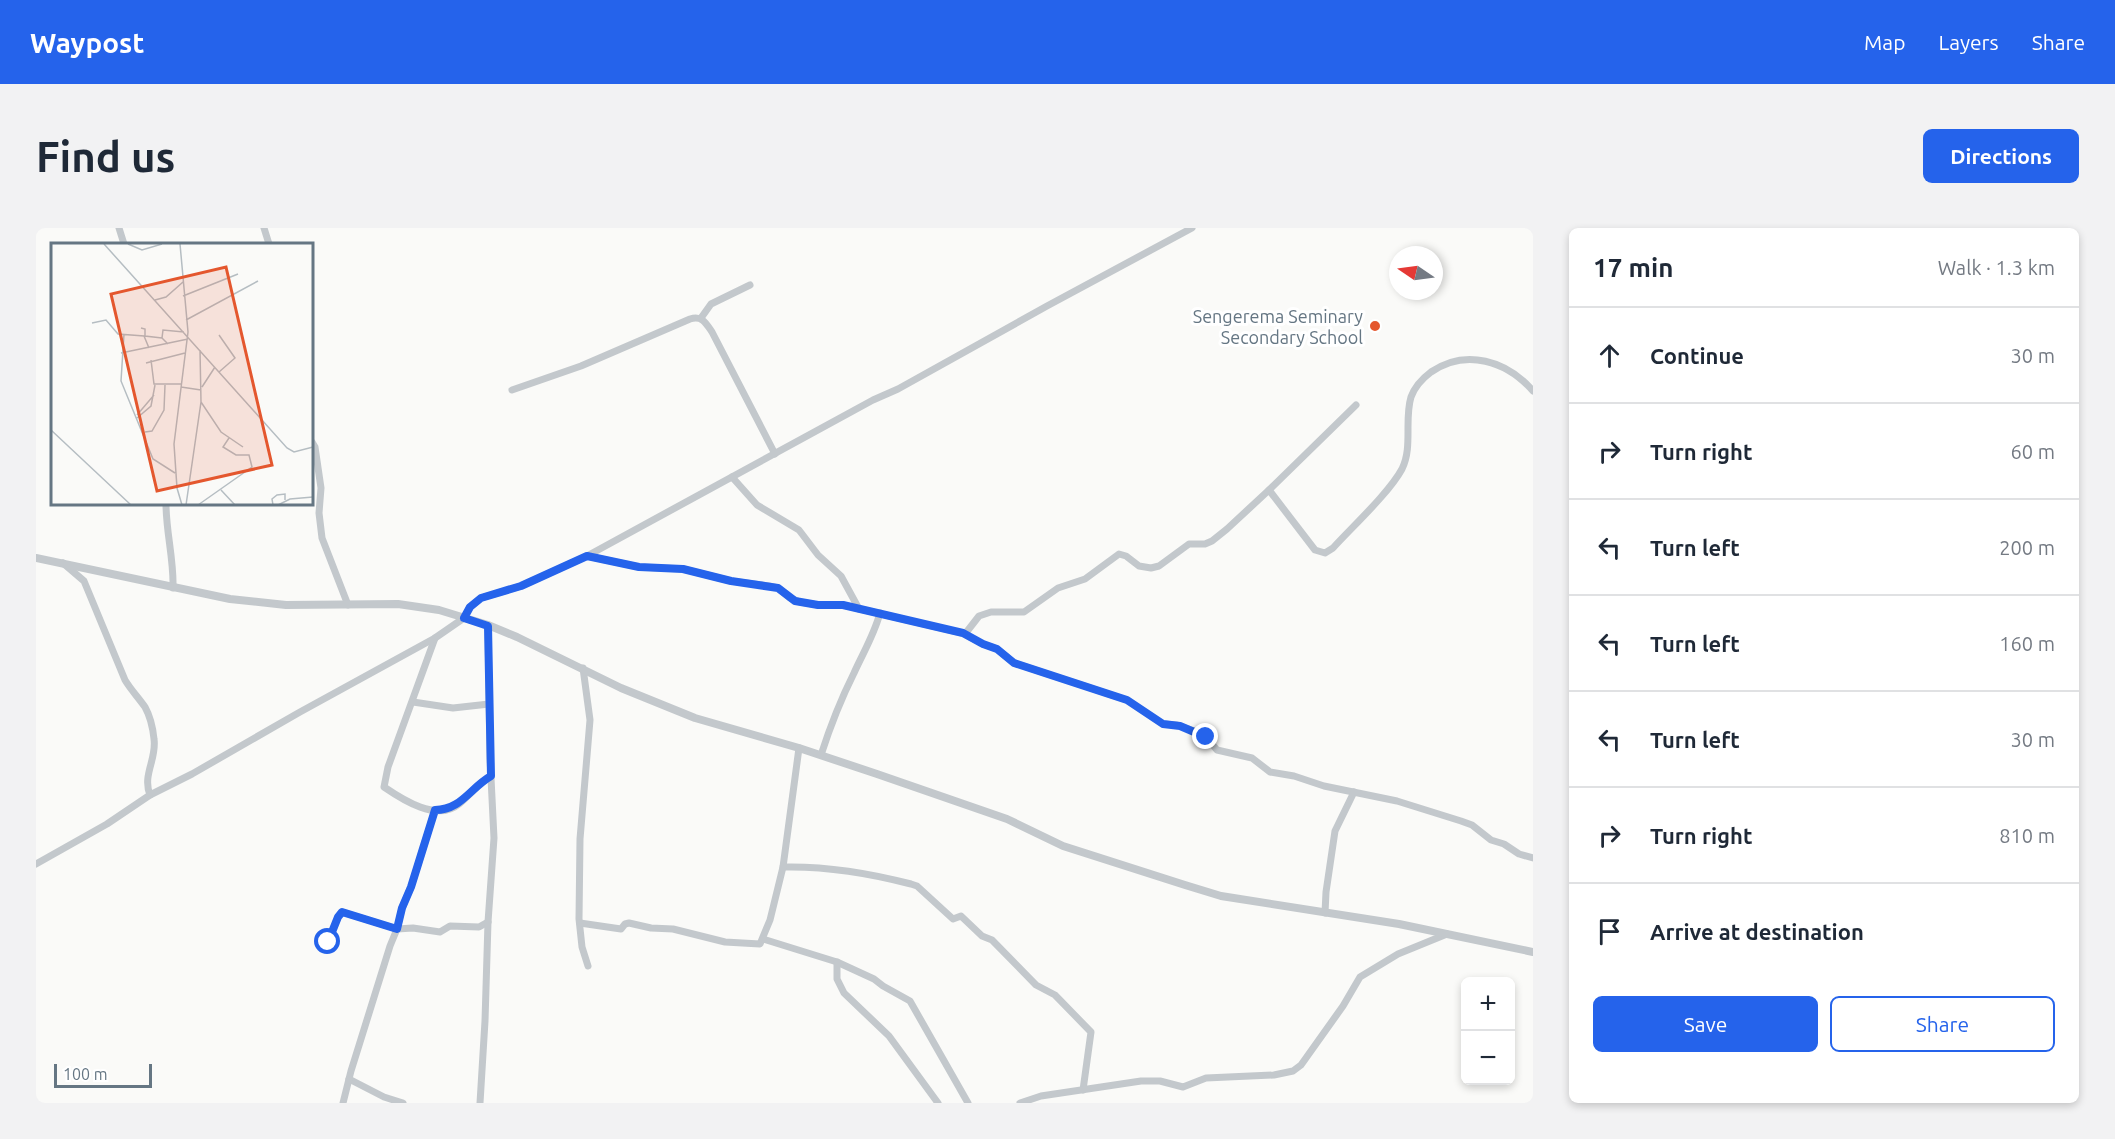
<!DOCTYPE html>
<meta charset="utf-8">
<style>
body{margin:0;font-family:Ubuntu,sans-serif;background:#f2f2f3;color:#1f2937}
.controls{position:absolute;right:18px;bottom:18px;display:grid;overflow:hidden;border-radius:9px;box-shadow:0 3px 9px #0003}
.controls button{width:54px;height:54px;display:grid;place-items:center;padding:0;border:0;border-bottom:2px solid #e0e1e3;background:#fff;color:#1f2937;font:30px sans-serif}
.compass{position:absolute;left:1353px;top:18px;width:54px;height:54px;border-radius:50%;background:#fff;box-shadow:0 3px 9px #0003;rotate:283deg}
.scale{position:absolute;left:18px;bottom:15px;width:98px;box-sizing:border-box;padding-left:6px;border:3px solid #657683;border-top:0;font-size:16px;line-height:21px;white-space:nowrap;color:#657683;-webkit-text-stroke:4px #fff;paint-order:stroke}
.stop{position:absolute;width:18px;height:18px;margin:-14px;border:4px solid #2563eb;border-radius:50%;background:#fff}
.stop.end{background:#2563eb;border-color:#fff;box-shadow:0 2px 6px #0008}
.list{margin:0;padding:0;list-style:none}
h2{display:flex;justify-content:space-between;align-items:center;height:78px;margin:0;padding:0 24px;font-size:26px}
h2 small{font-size:20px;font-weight:400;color:#747a83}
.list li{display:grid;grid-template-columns:39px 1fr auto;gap:18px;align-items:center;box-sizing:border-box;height:96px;padding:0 24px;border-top:2px solid #e0e1e3}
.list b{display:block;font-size:22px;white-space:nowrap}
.list em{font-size:20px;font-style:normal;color:#747a83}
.actions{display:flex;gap:12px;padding:18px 24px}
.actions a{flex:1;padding:14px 0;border:2px solid #2563eb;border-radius:9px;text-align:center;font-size:21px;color:#2563eb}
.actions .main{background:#2563eb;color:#fff}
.icon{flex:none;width:33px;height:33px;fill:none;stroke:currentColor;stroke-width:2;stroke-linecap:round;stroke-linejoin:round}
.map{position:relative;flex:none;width:1497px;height:875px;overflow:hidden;border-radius:9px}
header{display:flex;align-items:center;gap:36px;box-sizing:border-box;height:84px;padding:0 30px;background:#2563eb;color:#fff}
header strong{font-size:28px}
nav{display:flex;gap:33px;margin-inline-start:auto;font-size:21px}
.intro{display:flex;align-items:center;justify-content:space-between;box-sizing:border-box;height:144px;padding:0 36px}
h1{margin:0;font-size:42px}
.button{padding:15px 27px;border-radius:9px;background:#2563eb;color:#fff;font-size:21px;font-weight:700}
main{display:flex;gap:36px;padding:0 36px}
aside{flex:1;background:#fff;border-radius:9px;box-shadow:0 3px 9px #0003}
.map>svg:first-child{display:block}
</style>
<header>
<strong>Waypost</strong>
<nav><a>Map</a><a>Layers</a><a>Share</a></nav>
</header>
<div class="intro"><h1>Find us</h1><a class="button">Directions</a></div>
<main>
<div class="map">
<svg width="1497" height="875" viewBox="0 0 1497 875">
<rect width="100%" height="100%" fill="#fafaf8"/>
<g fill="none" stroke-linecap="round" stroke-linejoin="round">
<g stroke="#c3c8cc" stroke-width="7">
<path d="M83,0L88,16"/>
<path d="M228,0L233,16"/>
<path d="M665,90L675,76L714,57"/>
<path d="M476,162L545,138L654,91C666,87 670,95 676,104L739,226"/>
<path d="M276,214L279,219L285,260L283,285L286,310L312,377"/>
<path d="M696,249L721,277L763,302L782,327L805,348L823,381"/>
<path d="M1233,262L1279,322L1289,325L1297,320C1316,299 1353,265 1366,241C1377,219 1368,192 1375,169C1379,158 1387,150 1395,144C1430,120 1471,133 1497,163"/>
<path d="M130,276C130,304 138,332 137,360"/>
<path d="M551,328L603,339L647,341L695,353L733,358L742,360L754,370L764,374L782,377H807L926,405L947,416L961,421L978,435L1091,472L1127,496L1141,497L1161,504L1170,509L1181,522L1216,530L1234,544L1258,548L1288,558L1361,573L1425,593L1436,597L1455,612L1468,616L1483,626L1497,630"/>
<path d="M27,335L48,353L89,452C95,462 102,469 109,479C114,488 117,501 118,511C121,531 106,547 114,567"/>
<path d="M929,406L943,388L955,384H988L1022,360L1049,351L1083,326L1090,328L1103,338L1115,340L1123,338L1153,316H1169L1176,313L1191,301L1233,262L1320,177"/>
<path d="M399,410L352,539L348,559C367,572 401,594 423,576C434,567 442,556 455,548"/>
<path d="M547,440L554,492L544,611L543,691L546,719L552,738"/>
<path d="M377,474L417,480L453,476"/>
<path d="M785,527C794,499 805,471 818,445C827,425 838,407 844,385"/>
<path d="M0,636L71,596L114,567L156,546L264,484L399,410L428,390L434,379L445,370L485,358L551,328L837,172L862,161L1011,78L1156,0"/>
<path d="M747,639C790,638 833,645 875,656L881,658L917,691L925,688L946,708L956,712L1000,757L1019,767L1055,804L1047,862"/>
<path d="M1289,685L1290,664L1299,603L1318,564"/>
<path d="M544,695L585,701L589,696L593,695L615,700L637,701L689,714L724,716L734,692L747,639L763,520"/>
<path d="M727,711L801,734L838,751L847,758L874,773L932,875"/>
<path d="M292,714L302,689L306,684L361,701L366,680L375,659L399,582"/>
<path d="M801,734V751L808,765L853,808L902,875"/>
<path d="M313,851L348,869L367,875"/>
<path d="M307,875L315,843L354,718L361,701L377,700L404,704L414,698L443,699L452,694"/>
<path d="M444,875L449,793L452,694L458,610L454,530L452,397"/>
<path d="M984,875L1005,868L1105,853H1124L1147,859L1170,850L1238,847L1257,843L1265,837L1307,778L1324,749L1362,726L1411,706"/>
</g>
<path stroke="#c3c8cc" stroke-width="8" d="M0,330L194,371L250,377L362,376L403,382L452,397L481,409L585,460L659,490L763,520L841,546L971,591L1027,618L1149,657L1185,668L1363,696L1497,724"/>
</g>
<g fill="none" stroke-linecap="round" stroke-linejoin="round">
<path stroke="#2563eb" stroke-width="8" d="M292,714L302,689L306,684L361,701L366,680L375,659L399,582C425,582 434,560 455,548L452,398L428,390L434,379L445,370L485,358L551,328L603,339L647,341L695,353L742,360L759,373L782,377H807L927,405L947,416L961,421L978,435L1091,472L1127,496L1144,498L1170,509"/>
</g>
<circle fill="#e4572e" stroke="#fff" stroke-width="2" cx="1339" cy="98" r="6"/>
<g text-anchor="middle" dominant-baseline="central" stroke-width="6" stroke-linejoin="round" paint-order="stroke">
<g font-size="18" fill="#657683" stroke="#fff" text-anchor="end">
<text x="1327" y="88">Sengerema Seminary<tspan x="1327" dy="21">Secondary School</tspan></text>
</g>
</g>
<g transform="translate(15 15)">
<rect width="262" height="262" fill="#fafaf8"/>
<path fill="none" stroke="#b5bdc2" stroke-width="1.5" d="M53,1L236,205L243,209L262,204M77,1L91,7L111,1M129,1L137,89L123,201L126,245L131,262M132,53L187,31M104,57L115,54L132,39M135,77L207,38M41,80L55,77L67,91L93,93L98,105M90,85L94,86V93L111,95M73,91L70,138L102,216L124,230M117,101L111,95L112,87L133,89M70,110L137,96M100,117L103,141H130M95,120L134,110M168,129L184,115L168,92M130,144L150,147M151,144L164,124M150,159L170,189L192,204M86,172L103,152M86,175L100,163L104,142M0,187L80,262M94,189L101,188L113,167L114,142M170,247L184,262M135,262L150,159L149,107M147,262L201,224L198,212H185L172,204L178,195M222,262L221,256L226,252L234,251V257M227,262L239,256L262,254"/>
<path fill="#e4572e" fill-opacity="0.15" stroke="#e4572e" stroke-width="3" d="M175,24L221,222L106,248L60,51Z"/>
<rect width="262" height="262" fill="none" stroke="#657683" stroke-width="3"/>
</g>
</svg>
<div class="controls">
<button>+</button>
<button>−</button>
</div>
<svg class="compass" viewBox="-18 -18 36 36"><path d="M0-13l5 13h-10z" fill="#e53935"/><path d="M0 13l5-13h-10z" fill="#747a83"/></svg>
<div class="scale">100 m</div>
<div class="stop" style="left:292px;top:714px"></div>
<div class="stop end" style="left:1170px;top:509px"></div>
</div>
<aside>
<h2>17 min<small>Walk · 1.3 km</small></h2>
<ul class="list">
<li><svg class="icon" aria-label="ahead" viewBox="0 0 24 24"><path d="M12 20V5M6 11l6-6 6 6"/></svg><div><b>Continue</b></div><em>30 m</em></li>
<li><svg class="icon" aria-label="right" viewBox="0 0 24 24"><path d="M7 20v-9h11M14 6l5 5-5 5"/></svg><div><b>Turn right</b></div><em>60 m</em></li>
<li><svg class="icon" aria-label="left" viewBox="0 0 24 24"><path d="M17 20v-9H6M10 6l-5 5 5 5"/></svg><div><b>Turn left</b></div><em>200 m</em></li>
<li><svg class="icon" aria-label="left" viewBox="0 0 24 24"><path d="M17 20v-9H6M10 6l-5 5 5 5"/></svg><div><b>Turn left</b></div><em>160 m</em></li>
<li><svg class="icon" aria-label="left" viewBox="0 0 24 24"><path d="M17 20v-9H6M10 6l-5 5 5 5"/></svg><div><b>Turn left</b></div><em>30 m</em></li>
<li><svg class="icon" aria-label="right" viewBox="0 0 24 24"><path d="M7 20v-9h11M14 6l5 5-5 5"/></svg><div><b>Turn right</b></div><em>810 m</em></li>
<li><svg class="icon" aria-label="arrive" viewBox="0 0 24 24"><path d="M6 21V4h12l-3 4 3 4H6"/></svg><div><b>Arrive at destination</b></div></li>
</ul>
<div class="actions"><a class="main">Save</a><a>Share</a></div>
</aside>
</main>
